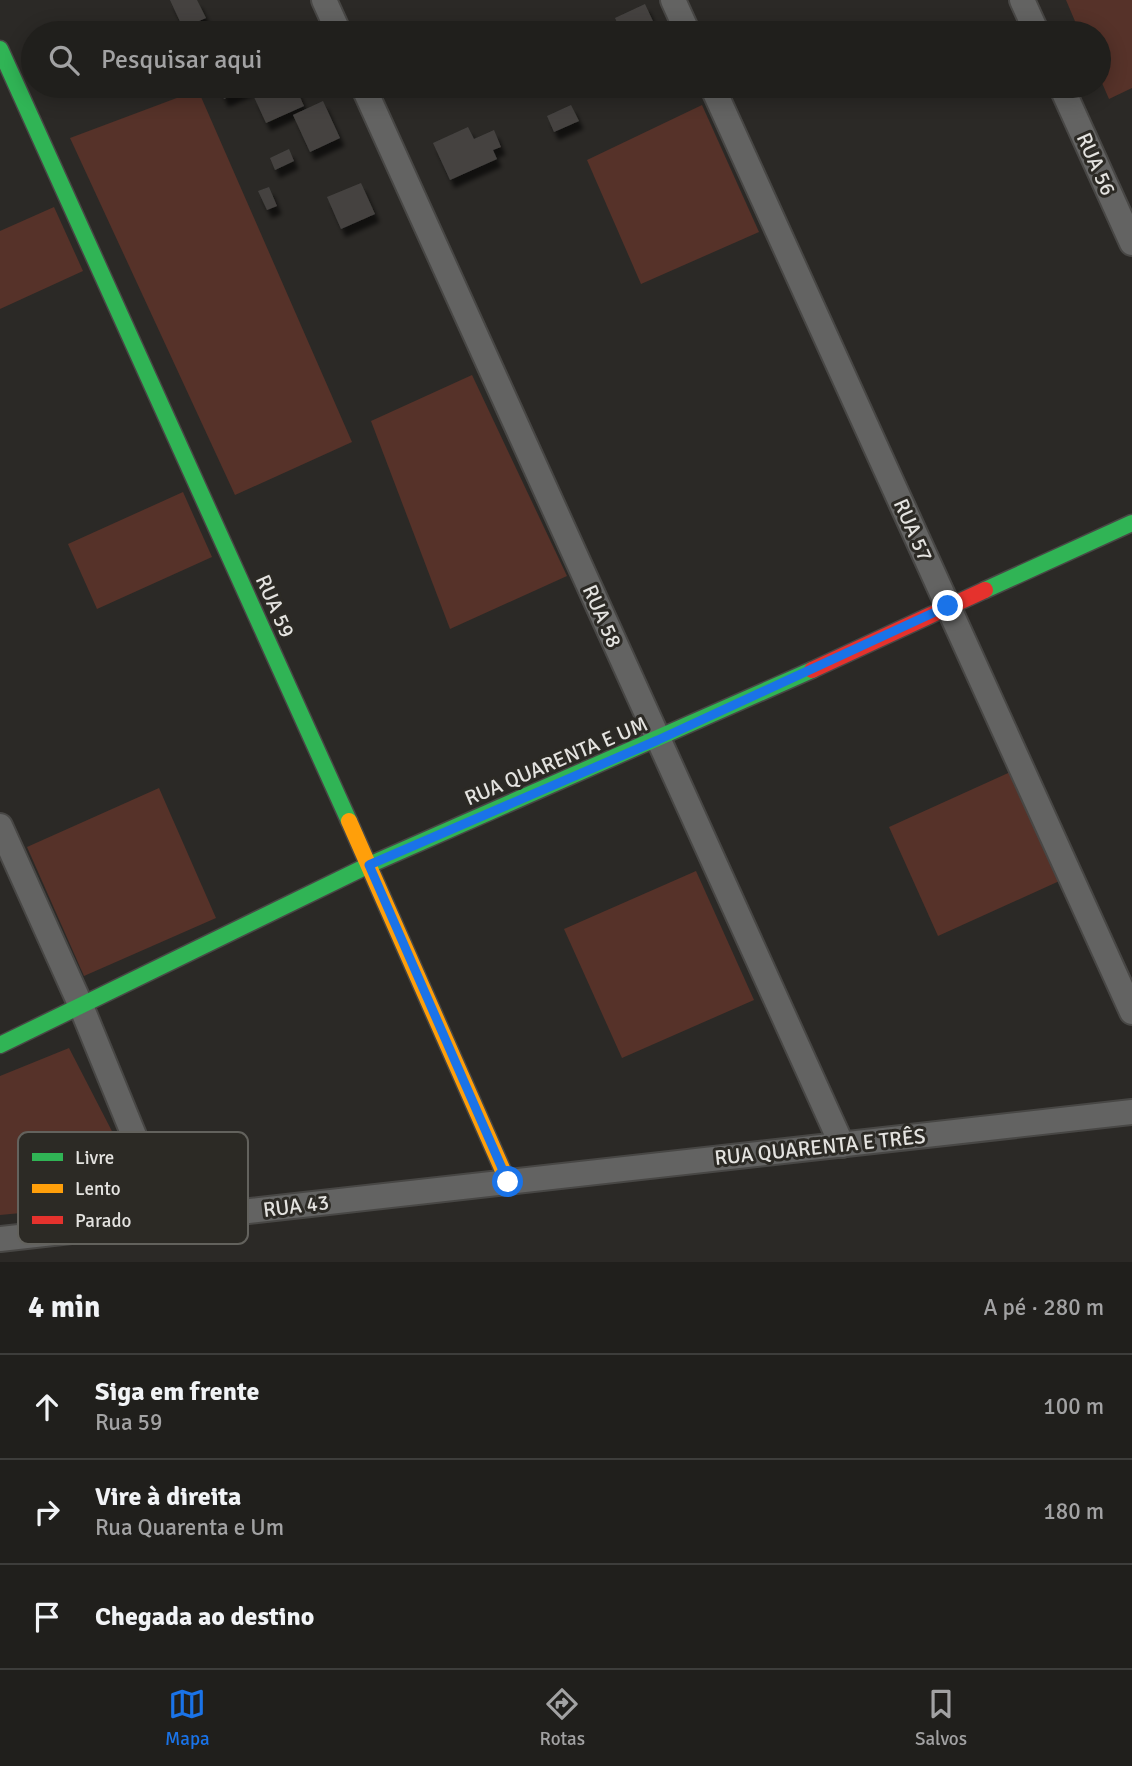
<!DOCTYPE html>
<html lang="pt">
<meta charset="utf-8">
<style>
body{margin:0;font-family:Signika,sans-serif;background:#2d2c29;color:#f1f3f6}
.stop{position:absolute;width:21px;height:21px;margin:-16px;border:5px solid #1a73e8;border-radius:50%;background:#fff}
.stop.end{background:#1a73e8;border-color:#fff;box-shadow:0 2px 7px #0008}
.list{margin:0;padding:0;list-style:none}
h2{display:flex;justify-content:space-between;align-items:center;height:91px;margin:0;padding:0 28px;font-size:30px}
h2 small{font-size:23px;font-weight:400;color:#a2a2a3}
.list li{display:grid;grid-template-columns:46px 1fr auto;gap:21px;align-items:center;box-sizing:border-box;height:105px;padding:0 28px;border-top:2px solid #3d3d3b}
.list b{display:block;font-size:26px;white-space:nowrap}
.list p{margin:0;font-size:23px;white-space:nowrap;color:#a2a2a3}
.list em{font-size:23px;font-style:normal;color:#a2a2a3}
.icon{flex:none;width:38px;height:38px;fill:none;stroke:currentColor;stroke-width:2;stroke-linecap:round;stroke-linejoin:round}
.map{position:relative;flex:none;width:1132px;height:1262px;overflow:hidden}
.search{position:absolute;background:#201f1c;box-shadow:0 4px 18px #0003;left:21px;right:21px;top:21px;height:77px;display:flex;align-items:center;gap:18px;box-sizing:border-box;padding:0 24px;border-radius:38px;color:#a2a2a3;font-size:26px}
.sheet{height:406px;background:#201f1c}
nav{display:flex;justify-content:space-around;align-items:center;box-sizing:border-box;height:98px;border-top:2px solid #3d3d3b;background:#201f1c;font-size:19px;color:#a2a2a3}
nav a{display:grid;justify-items:center;gap:4px}
nav .on{color:#1a73e8}
.map>svg:first-child{display:block}
</style>
<div class="map">
<svg width="1132" height="1262" viewBox="0 0 1132 1262">
<defs>
<filter id="shadow"><feDropShadow dx="4.5" dy="8" stdDeviation="2" flood-color="#0009"/></filter>
</defs>
<rect width="100%" height="100%" fill="#2b2926"/>
<g fill="#563229">
<path d="M1066,0H1132V88L1109,99L1099,76V33H1080Z"/>
<path d="M198,90L352,442L235,495L70,138Z"/>
<path d="M702,105L759,232L641,284L587,160Z"/>
<path d="M54,207L83,271L0,309V231Z"/>
<path d="M472,375L567,576L450,629L371,421Z"/>
<path d="M183,492L212,557L97,609L68,544Z"/>
<path d="M1017,769L1066,878L938,936L889,827Z"/>
<path d="M159,788L216,918L84,976L27,847Z"/>
<path d="M696,871L754,1000L622,1058L564,929Z"/>
<path d="M69,1048L148,1201L0,1215V1076Z"/>
</g>
<g fill="#454341" filter="url(#shadow)">
<path d="M170,0H197L206,18L183,28Z"/>
<path d="M645,4L658,32L622,33L615,18Z"/>
<path d="M218,86H254L224,99Z"/>
<path d="M279,86H295L304,106L266,123L254,97Z"/>
<path d="M323,101L340,138L310,152L293,115Z"/>
<path d="M571,105L579,121L554,132L547,116Z"/>
<path d="M468,127L474,139L494,130L501,147L493,150L497,159L450,180L433,143Z"/>
<path d="M289,149L294,161L275,170L270,158Z"/>
<path d="M361,183L375,214L341,229L327,197Z"/>
<path d="M269,187L277,206L267,210L258,191Z"/>
</g>
<g fill="none" stroke-linecap="round" stroke-linejoin="round">
<defs>
<g id="street">
<path d="M324,0L339,33"/>
<path d="M673,0L688,33"/>
<path d="M1022,0L1037,33"/>
<path d="M363,86L842,1145"/>
<path d="M712,86L1132,1012"/>
<path d="M1061,86L1132,243"/>
<path d="M0,826L81,1006L169,1221"/>
<path d="M0,1239L1132,1112"/>
</g>
<g id="fast">
<path d="M0,49L349,821"/>
<path d="M985,590L1132,523"/>
<path d="M0,1045L369,865L812,670"/>
</g>
<path id="slow" d="M349,821L508,1182"/>
<path id="jam" d="M812,670L985,590"/>
</defs>
<use href="#street" stroke="#484745" stroke-width="28"/>
<use href="#fast" stroke="#484745" stroke-width="19"/>
<use href="#slow" stroke="#484745" stroke-width="19"/>
<use href="#jam" stroke="#484745" stroke-width="19"/>
<use href="#street" stroke="#636362" stroke-width="24"/>
<use href="#fast" stroke="#30b455" stroke-width="16"/>
<use href="#slow" stroke="#ff9f0a" stroke-width="16"/>
<use href="#jam" stroke="#e5322d" stroke-width="16"/>
</g>
<g fill="none" stroke-linecap="round" stroke-linejoin="round">
<path stroke="#1a73e8" stroke-width="9" d="M508,1182L369,865L658,740L948,606"/>
</g>
<g text-anchor="middle" dominant-baseline="central" stroke-width="6" stroke-linejoin="round" paint-order="stroke">
<g font-size="21" fill="#e4e3e0" stroke="#2c2a25">
<text transform="translate(1096 164) rotate(66)">RUA 56</text>
<text transform="translate(913 530) rotate(66)">RUA 57</text>
<text transform="translate(275 606) rotate(66)">RUA 59</text>
<text transform="translate(602 616) rotate(66)">RUA 58</text>
<text transform="translate(556 761) rotate(-23)">RUA QUARENTA E UM</text>
<text transform="translate(820 1147) rotate(-6)">RUA QUARENTA E TRÊS</text>
<text transform="translate(296 1206) rotate(-7)">RUA 43</text>
</g>
</g>
<rect x="18" y="1132" width="230" height="112" rx="10" fill="#2c2a25" stroke="#63625d" stroke-width="2"/>
<rect x="32" y="1153" width="31" height="8" fill="#30b455"/>
<rect x="32" y="1184" width="31" height="9" fill="#ff9f0a"/>
<rect x="32" y="1216" width="31" height="8" fill="#e5322d"/>
<g font-size="19" fill="#e4e3e0">
<text x="75" y="1164">Livre</text>
<text x="75" y="1195">Lento</text>
<text x="75" y="1227">Parado</text>
</g>
</svg>
<div class="stop" style="left:508px;top:1182px"></div>
<div class="stop end" style="left:948px;top:606px"></div>
<div class="search"><svg class="icon" aria-label="search" viewBox="0 0 24 24"><circle cx="10" cy="10" r="6"/><path d="M15 15l6 6"/></svg>Pesquisar aqui</div>
</div>
<section class="sheet">
<h2>4 min<small>A pé · 280 m</small></h2>
<ul class="list">
<li><svg class="icon" aria-label="ahead" viewBox="0 0 24 24"><path d="M12 20V5M6 11l6-6 6 6"/></svg><div><b>Siga em frente</b><p>Rua 59</p></div><em>100 m</em></li>
<li><svg class="icon" aria-label="right" viewBox="0 0 24 24"><path d="M7 20v-9h11M14 6l5 5-5 5"/></svg><div><b>Vire à direita</b><p>Rua Quarenta e Um</p></div><em>180 m</em></li>
<li><svg class="icon" aria-label="arrive" viewBox="0 0 24 24"><path d="M6 21V4h12l-3 4 3 4H6"/></svg><div><b>Chegada ao destino</b></div></li>
</ul>
</section>
<nav>
<a class="on"><svg class="icon" aria-label="map" viewBox="0 0 24 24"><path d="M3 6l6-2 6 2 6-2v14l-6 2-6-2-6 2zM9 4v14M15 6v14"/></svg>Mapa</a>
<a><svg class="icon" aria-label="directions" viewBox="0 0 24 24"><path d="M12 3l9 9-9 9-9-9zM9 14v-3h6M13 9l2 2-2 2"/></svg>Rotas</a>
<a><svg class="icon" aria-label="saved" viewBox="0 0 24 24"><path d="M7 4h10v16l-5-4-5 4z"/></svg>Salvos</a>
</nav>
